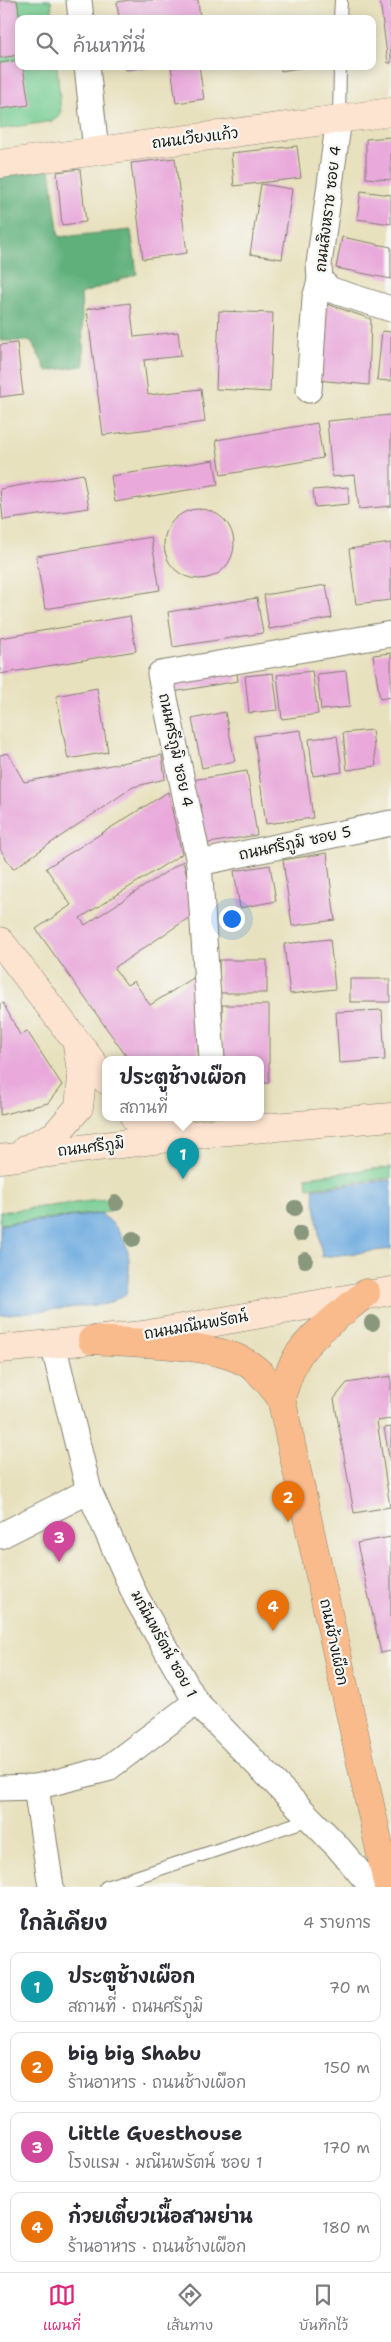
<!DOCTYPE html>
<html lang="th">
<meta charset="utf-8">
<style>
body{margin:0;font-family:"Shantell Sans","Playpen Sans Thai",sans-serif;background:#f7f7f7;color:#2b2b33}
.you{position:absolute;left:231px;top:918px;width:18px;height:18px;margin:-12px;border:4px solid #fff;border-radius:50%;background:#1a73e8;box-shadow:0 0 0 8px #1a73e833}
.badge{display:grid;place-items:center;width:32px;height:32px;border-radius:50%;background:#db2777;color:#fff;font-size:16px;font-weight:700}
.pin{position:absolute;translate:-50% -41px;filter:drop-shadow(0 1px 2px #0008)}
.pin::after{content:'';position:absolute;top:26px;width:18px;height:15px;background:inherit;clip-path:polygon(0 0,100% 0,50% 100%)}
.popup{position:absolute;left:102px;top:1056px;width:162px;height:65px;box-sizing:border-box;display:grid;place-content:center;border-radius:10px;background:#fff;filter:drop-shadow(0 1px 4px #0005);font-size:16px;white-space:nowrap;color:#7c7c81}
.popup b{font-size:19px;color:#2b2b33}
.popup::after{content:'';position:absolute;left:50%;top:100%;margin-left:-10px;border:10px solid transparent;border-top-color:#fff}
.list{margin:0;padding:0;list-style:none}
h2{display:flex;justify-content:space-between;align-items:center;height:65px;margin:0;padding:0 20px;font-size:21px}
h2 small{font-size:16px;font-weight:400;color:#7c7c81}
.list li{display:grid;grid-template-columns:32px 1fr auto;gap:15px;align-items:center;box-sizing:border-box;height:70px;margin:0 10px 10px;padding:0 10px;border:1px solid #e1e1e2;border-radius:10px}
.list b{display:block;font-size:19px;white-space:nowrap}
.list p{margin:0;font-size:16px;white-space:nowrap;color:#7c7c81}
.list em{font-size:16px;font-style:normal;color:#7c7c81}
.icon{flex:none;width:28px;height:28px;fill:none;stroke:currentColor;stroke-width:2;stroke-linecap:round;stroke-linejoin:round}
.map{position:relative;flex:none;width:391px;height:1887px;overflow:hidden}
.search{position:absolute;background:#fff;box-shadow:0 2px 12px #0003;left:15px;right:15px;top:15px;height:55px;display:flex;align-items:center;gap:12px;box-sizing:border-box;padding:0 18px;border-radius:10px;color:#7c7c81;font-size:19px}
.sheet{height:385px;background:#fff}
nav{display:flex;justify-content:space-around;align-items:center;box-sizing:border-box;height:70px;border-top:1px solid #e1e1e2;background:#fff;font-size:14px;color:#7c7c81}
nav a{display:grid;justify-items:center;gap:2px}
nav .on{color:#db2777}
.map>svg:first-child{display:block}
</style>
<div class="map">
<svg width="391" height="1887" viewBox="0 0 391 1887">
<rect width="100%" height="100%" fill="#f6f6f2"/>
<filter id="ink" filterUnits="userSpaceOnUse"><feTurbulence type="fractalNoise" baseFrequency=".02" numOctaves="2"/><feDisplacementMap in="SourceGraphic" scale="10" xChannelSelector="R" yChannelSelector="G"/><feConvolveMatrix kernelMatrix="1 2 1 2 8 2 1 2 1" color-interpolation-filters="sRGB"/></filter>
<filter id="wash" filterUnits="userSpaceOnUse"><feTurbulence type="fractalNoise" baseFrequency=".0096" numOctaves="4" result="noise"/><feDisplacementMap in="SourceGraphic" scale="20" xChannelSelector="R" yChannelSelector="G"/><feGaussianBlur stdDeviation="1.12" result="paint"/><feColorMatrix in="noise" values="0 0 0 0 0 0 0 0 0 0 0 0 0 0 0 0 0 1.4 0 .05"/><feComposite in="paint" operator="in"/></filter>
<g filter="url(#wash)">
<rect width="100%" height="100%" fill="#e8e1be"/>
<g fill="#75cc91" stroke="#487456">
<path d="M0,0H51L53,19H19V66H57L61,114L53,121L0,129Z"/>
<path d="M391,1167V1178L308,1188L306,1177Z"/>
<path d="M108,1199L110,1212L0,1224V1212Z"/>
</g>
<path fill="#60b07b" stroke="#3e664c" d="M50,169L59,237L131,230L137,274L81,294L84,366L47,371L31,341H0V177Z"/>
<g fill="#6eabe0" stroke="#45647e">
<path d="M391,1180V1249L322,1257L313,1189Z"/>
<path d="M101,1214C132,1236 132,1259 126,1294L107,1304L0,1315V1225Z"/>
</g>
<g id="blocks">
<g fill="#e9aadb">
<path d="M0,0H17L20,19L19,55L0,58Z"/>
<path d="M129,0H198L200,19H119L117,2Z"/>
<path d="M380,0H391V63H388Z"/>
<path d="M19,60V66H23L29,105L0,109V63Z"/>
<path d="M125,66H147V67L126,70Z"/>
<path d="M171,66H199L204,99L176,103Z"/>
<path d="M281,66H299V68L281,71Z"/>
<path d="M391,137V180L366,178V139Z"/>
<path d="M297,146L301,178L234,186L231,153Z"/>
<path d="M175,158L187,253L143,259L131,163Z"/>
<path d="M80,169L86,222L62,225L57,172Z"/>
<path d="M261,184L292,189L282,259L250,254Z"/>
<path d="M361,191L391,195V224L357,219Z"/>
<path d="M342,237L391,247V279L336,268Z"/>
<path d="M321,302L371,319L369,385L317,380Z"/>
<path d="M130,303L134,337L178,332L181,356L144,360L148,395L201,389L205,422L103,435L87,309Z"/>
<path d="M219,311L273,313L270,392L216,389Z"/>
<path d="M382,331L391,332V381L377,380Z"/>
<path d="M17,343L23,394L0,397V345Z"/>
<path d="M391,415V506L359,509L355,475L332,477L327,421Z"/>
<path d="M317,423L323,458L221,475L216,440Z"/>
<path d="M214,460L218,485L115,502L111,476Z"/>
<path d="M83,474L89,508L3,520L0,489Z"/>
<path d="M348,487L349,504L315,507L313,490Z"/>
<circle cx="199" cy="544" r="35"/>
<path d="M151,537L160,590L45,609L36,556Z"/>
<path d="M391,543V600L356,604L349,549Z"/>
<path d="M326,585L332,618L269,629L264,595Z"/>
<path d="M257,598L263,633L173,647L168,612Z"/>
<path d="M130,616L136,651L0,674V638Z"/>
<path d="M391,653V697L380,699L373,655Z"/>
<path d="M236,666L238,681L173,692L170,678Z"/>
<path d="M312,671L318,714L282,719L277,675Z"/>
<path d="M346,671L350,707L321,710L317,674Z"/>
<path d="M273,673L278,710L249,713L245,676Z"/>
<path d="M97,688L108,752L68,759L56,696Z"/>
<path d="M225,712L235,761L202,768L192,719Z"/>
<path d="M301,730L313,818L266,824L254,736Z"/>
<path d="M372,730L376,766L347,770L343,733Z"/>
<path d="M337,736L342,772L313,776L309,739Z"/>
<path d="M8,753L24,782L162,755L165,779L133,787L13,869L0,849V755Z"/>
<path d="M247,771L257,835L203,844L192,780Z"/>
<path d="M168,792L182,854L80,918L85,925L183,861L196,913L114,968L127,985L134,981L150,1005L198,975V1060H129L36,929L71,905L46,868Z"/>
<path d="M327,853L335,920L292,926L283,860Z"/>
<path d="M270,865L276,901L240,908L234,871Z"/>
<path d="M330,939L335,989L290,994L284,944Z"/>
<rect x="219" y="960" width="48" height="33"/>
<rect x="350" y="979" width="40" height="23"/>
<path d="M3,1003L20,1035L27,1031L62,1085L48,1103L0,1115V1004Z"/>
<path d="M222,1005H269V1083H260V1060H223Z"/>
<path d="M382,1010L385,1060L339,1063L336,1012Z"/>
<path d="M391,1376V1419L377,1421L390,1507L354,1513L334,1399L347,1383Z"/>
<path d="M391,1427V1462H390L384,1428Z"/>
<path d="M391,1537V1651L381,1653L357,1543Z"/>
</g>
</g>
</g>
<g filter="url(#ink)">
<use href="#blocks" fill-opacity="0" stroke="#827e6d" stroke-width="1"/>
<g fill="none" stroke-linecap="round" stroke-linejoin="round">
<defs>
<g id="lane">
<path d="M340,19L341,0"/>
<path d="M339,119L340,66"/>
<path d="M106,1887L310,1819"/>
</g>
<g id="street">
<path d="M79,0L81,19"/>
<path d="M87,66L96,151"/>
<path d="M339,119L319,264L320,281L331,290L391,309"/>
<path d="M309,390L315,298L320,281"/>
<path d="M199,863L391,823"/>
<path d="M212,1060L199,863L160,674L391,634"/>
<path d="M53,1344L89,1491L136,1597L196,1702L337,1846L372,1887"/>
<path d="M0,1536L89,1491"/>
<path d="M0,1788L36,1787"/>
<path d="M51,1887L36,1787L107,1769L196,1702"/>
</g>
<g id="secondary">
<path d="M0,164L391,112"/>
<path d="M0,941L106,1080"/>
<path d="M135,1118L153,1127L176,1131"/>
<path d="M26,1149L55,1135L79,1107L82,1078L77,1045"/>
<path d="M0,1159L217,1132L391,1117"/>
<path d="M0,1349L143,1335L391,1291"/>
</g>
<g id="primary">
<path d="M92,1340C134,1343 210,1343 245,1362C260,1370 271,1385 281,1398L388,1887"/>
<path d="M281,1398C286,1383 290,1367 299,1354C316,1330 344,1312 366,1293"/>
</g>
</defs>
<use href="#lane" stroke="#827e6d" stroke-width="14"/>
<use href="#street" stroke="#827e6d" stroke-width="27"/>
<use href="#secondary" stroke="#827e6d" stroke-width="29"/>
<use href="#primary" stroke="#827e6d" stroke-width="29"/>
<use href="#lane" stroke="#fff" stroke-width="12"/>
<use href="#street" stroke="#fff" stroke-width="25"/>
<use href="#secondary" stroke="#fde4d1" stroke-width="28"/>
<use href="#primary" stroke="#fabb8c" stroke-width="28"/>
</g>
<g fill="#89977b">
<circle cx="116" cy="1203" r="8"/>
<circle cx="295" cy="1208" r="8"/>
<circle cx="300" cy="1234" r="8"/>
<circle cx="133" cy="1239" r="8"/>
<circle cx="305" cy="1260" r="8"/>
<circle cx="372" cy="1323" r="8"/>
</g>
</g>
<g text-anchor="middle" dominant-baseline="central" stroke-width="4.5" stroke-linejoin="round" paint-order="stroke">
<g font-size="15" fill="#1c1c1c" stroke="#f6f6f2">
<text transform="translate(195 138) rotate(-7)">ถนนเวียงแก้ว</text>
<text transform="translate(328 209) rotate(-83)">ถนนสิงหราช ซอย 4</text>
<text transform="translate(176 750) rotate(78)">ถนนศรีภูมิ ซอย 4</text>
<text transform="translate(295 843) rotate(-12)">ถนนศรีภูมิ ซอย 5</text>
<text transform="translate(91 1147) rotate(-7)">ถนนศรีภูมิ</text>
<text transform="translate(196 1325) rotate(-10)">ถนนมณีนพรัตน์</text>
<text transform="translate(334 1642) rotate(78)">ถนนช้างเผือก</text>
<text transform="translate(164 1644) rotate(61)">มณีนพรัตน์ ซอย 1</text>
</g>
</g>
</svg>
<div class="you"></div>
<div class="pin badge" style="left:183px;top:1179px;background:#0f9aa8">1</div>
<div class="popup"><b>ประตูช้างเผือก</b>สถานที่</div>
<div class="pin badge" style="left:288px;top:1522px;background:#e8710a">2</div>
<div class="pin badge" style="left:59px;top:1562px;background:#d1479c">3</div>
<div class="pin badge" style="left:273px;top:1631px;background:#e8710a">4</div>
<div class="search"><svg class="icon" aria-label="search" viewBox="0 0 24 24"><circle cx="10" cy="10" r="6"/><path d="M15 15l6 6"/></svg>ค้นหาที่นี่</div>
</div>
<section class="sheet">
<h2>ใกล้เคียง<small>4 รายการ</small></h2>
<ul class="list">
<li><span class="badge" style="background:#0f9aa8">1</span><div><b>ประตูช้างเผือก</b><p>สถานที่ · ถนนศรีภูมิ</p></div><em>70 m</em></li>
<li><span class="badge" style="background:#e8710a">2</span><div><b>big big Shabu</b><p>ร้านอาหาร · ถนนช้างเผือก</p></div><em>150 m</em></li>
<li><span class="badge" style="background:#d1479c">3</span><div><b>Little Guesthouse</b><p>โรงแรม · มณีนพรัตน์ ซอย 1</p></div><em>170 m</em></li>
<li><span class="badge" style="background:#e8710a">4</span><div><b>ก๋วยเตี๋ยวเนื้อสามย่าน</b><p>ร้านอาหาร · ถนนช้างเผือก</p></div><em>180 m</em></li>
</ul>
</section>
<nav>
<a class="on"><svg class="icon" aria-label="map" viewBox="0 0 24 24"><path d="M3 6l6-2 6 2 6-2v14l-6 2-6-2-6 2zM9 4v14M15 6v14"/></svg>แผนที่</a>
<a><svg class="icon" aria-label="directions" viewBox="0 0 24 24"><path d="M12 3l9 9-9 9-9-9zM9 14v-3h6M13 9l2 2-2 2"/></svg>เส้นทาง</a>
<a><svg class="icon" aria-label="saved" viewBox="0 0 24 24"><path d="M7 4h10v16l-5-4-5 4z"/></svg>บันทึกไว้</a>
</nav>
